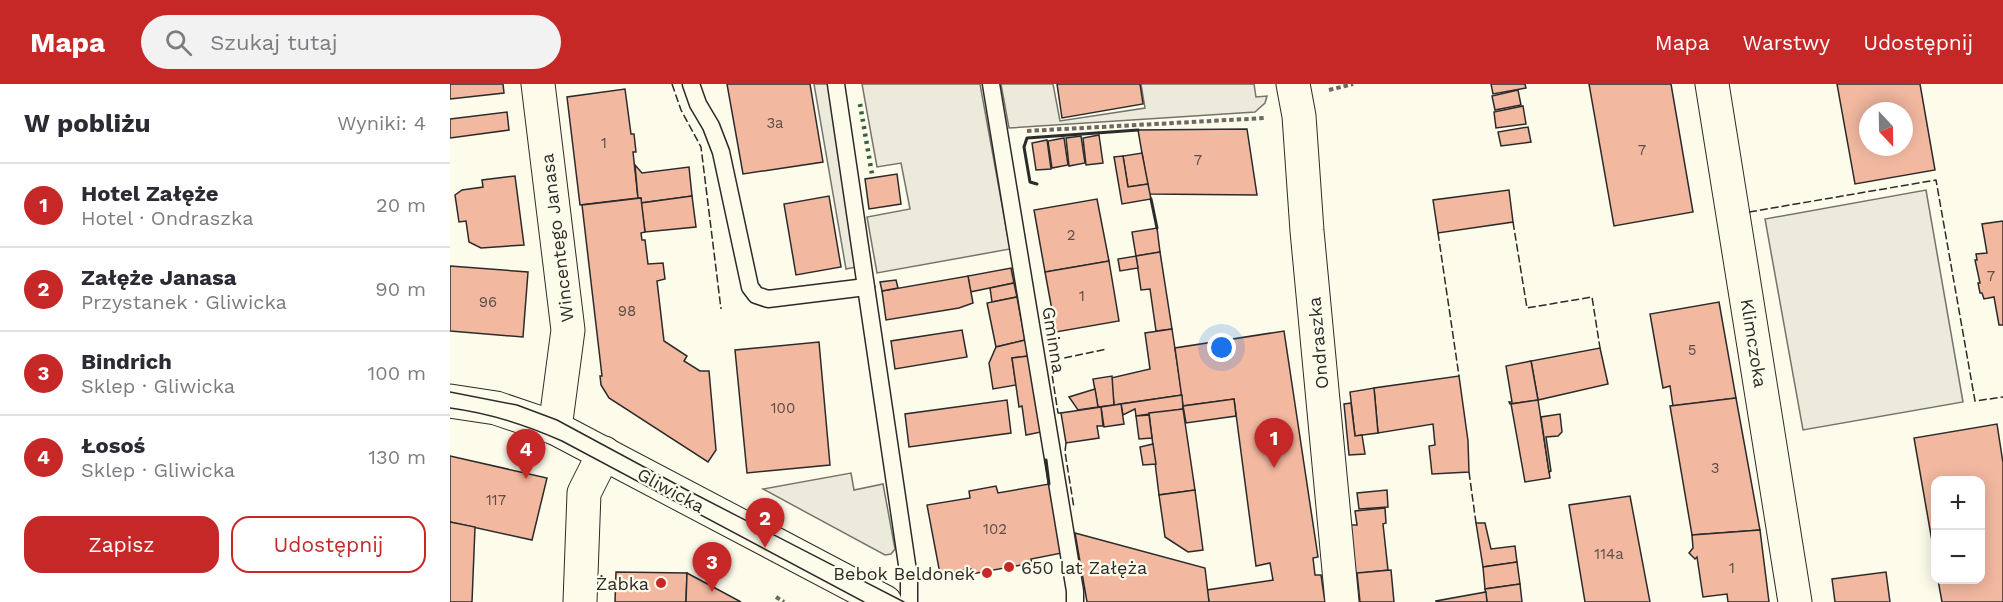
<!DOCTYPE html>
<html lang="pl">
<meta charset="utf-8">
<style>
body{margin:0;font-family:"Work Sans",sans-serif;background:#f2f2f3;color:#2b2b33}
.controls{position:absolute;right:18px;bottom:18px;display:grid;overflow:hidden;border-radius:12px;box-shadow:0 3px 15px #0003}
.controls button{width:54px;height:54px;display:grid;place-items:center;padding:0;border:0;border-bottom:2px solid #e1e1e2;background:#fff;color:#2b2b33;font:30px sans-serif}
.compass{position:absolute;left:1409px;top:18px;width:54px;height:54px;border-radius:50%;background:#fff;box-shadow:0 3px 15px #0003;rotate:158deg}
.you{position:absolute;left:772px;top:264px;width:21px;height:21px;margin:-15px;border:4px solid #fff;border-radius:50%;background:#1a73e8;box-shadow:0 0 0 9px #1a73e833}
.badge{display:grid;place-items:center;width:39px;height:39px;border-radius:50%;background:#c62828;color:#fff;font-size:20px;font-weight:700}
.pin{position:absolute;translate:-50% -50px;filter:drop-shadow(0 2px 3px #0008)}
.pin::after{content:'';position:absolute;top:32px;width:21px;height:18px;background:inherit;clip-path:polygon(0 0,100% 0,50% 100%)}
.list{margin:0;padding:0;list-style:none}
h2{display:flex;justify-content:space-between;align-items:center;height:78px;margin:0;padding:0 24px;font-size:26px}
h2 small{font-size:20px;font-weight:400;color:#7c7c81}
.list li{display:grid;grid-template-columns:39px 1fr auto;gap:18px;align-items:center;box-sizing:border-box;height:84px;padding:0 24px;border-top:2px solid #e1e1e2}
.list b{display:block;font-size:22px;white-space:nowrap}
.list p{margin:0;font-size:20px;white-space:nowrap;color:#7c7c81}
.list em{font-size:20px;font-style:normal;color:#7c7c81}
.actions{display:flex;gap:12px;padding:18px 24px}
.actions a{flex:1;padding:14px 0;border:2px solid #c62828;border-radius:18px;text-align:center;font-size:21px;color:#c62828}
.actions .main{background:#c62828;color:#fff}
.icon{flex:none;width:33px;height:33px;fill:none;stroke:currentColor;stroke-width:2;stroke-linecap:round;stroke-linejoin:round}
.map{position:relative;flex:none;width:1553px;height:518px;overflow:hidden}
header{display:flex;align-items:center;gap:36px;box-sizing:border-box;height:84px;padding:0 30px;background:#c62828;color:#fff}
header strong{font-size:28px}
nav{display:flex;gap:33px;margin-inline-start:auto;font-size:21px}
.search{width:420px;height:54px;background:#f2f2f3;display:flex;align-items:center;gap:15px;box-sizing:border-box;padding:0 21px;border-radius:33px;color:#7c7c81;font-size:22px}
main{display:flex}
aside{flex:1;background:#fff}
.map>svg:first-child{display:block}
</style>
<header>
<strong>Mapa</strong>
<div class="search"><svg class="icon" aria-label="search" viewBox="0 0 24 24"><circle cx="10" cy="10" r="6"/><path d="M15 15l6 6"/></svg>Szukaj tutaj</div>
<nav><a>Mapa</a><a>Warstwy</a><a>Udostępnij</a></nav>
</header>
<main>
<aside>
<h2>W pobliżu<small>Wyniki: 4</small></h2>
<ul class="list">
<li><span class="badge">1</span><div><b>Hotel Załęże</b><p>Hotel · Ondraszka</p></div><em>20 m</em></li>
<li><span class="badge">2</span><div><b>Załęże Janasa</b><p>Przystanek · Gliwicka</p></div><em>90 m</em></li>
<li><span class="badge">3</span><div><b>Bindrich</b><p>Sklep · Gliwicka</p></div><em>100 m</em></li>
<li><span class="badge">4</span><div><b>Łosoś</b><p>Sklep · Gliwicka</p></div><em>130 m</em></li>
</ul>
<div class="actions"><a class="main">Zapisz</a><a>Udostępnij</a></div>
</aside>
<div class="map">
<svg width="1553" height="518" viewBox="0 0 1553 518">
<rect width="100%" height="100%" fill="#fdfbea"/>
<g fill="#ecebdb" stroke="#74746e" stroke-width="1.5">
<path d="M364,0H380L406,183L396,185Z"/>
<path d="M551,0H603L610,37L695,24L691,0H804L806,13L817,12L815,19L805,28L559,44Z"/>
<path d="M401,389L404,406L433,400L445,465L441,470L435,471L313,405Z"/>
</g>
<g fill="#eceadb" stroke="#74746e" stroke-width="1.5">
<path d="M412,0H530L560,165L427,189L417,133L460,125L451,79L427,83Z"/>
<path d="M1476,106L1513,318L1353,346L1315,135Z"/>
</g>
<g fill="#f2b8a0" stroke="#2b2b2b" stroke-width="1.5" fill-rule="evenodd">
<path d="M0,0H53L54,9L0,15Z"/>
<path d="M277,0H360L373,78L293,90Z"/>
<path d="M607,0H690L693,20L612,34Z"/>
<path d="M1041,0H1075L1076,4L1043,10Z"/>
<path d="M1139,0H1221L1243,128L1164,142Z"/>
<path d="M1387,0H1470L1485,86L1405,100ZM1418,27H1454V63H1418Z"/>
<path d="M175,5L181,50H184L186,68H183L188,114L130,121L117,13Z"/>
<path d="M1068,6L1071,21L1045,26L1042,12Z"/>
<path d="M1073,22L1076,40L1046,44L1044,28Z"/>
<path d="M57,28L59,46L0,54V35Z"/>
<path d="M1078,43L1081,58L1051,62L1048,48Z"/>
<path d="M797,45L807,111L699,110L688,46Z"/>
<path d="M649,51L653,79L636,81L633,54Z"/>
<path d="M631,52L635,79L619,82L616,54Z"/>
<path d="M614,54L618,81L602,84L598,57Z"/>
<path d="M597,56L601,85L586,86L582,59Z"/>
<path d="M692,69L698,100L678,103L673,72Z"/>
<path d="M673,72L678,103L698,100L701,115L672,120L664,73Z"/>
<path d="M185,81L192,89L239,83L242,112L191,119V114H188Z"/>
<path d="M447,90L451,120L419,125L415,95Z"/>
<path d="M65,92L74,161L31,164L19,158L16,137L9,138L5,111L12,106L33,103L32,96Z"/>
<path d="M1059,106L1063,138L988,149L983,116Z"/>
<path d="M242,112L246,143L195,148L191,119Z"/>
<path d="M379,112L391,183L346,191L334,120Z"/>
<path d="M191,114L195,148L191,149L192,156H195L198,180L213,179L215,195L207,197L214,257L237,272L234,277L250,287H259L266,366L258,378L159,314L151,301L150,292H152L132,121Z"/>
<path d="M647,115L659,177L595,188L584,126Z"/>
<path d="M1553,137V241H1549L1544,213L1534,215L1532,209H1530L1528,199H1530L1525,176H1527L1526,170L1537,169L1532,140Z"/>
<path d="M707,144L710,168L686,172L682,148Z"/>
<path d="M710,168L722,245L706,247L700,205L691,206L686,172Z"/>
<path d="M686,172L688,184L670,187L668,175Z"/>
<path d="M659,177L669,237L606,248L595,188Z"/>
<path d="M0,182L78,188L73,253L0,247Z"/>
<path d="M561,184L564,199L520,208L518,192Z"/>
<path d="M518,192L523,219L509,224L436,236L432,207Z"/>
<path d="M446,196L448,204L432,207L430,198Z"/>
<path d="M564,199L567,213L542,218L540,204Z"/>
<path d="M567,213L575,256L546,263L537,219Z"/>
<path d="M1269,218L1286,314L1223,322L1220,302L1213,304L1200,230Z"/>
<path d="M722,245L732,311L664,321L661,294L700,285L695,249Z"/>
<path d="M512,246L517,273L445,285L441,257Z"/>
<path d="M834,247L868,473L863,474L865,491H871L875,518H759L757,506L823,496L820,479L806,482L784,315L733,322L725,264Z"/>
<path d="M575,256L578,272L562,274L566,301L543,305L539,279L546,263Z"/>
<path d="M369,258L380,381L297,389L285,266Z"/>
<path d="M1150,264L1158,300L1088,316L1081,277Z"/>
<path d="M578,272L591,348L576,351L572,322L569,323L562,274Z"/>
<path d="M1081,277L1088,316L1060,320L1059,318H1062L1056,282Z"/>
<path d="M662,292L664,321L648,323L643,295Z"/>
<path d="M1009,292L1018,357L1019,388L982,390L979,362L985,361L983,340L928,349L924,304Z"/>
<path d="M924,304L928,349L905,352L900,308Z"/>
<path d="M645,305L648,323L628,326L619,313Z"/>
<path d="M732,311L733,325L686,332L685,325L673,331L671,320Z"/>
<path d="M1286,314L1310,446L1242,451L1220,322Z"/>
<path d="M784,315L786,332L736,339L733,322Z"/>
<path d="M557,316L561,349L459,363L455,330Z"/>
<path d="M1088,316L1100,394L1075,398L1061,320Z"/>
<path d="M901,319L905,352L912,351L915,370L899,371L894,320Z"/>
<path d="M671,320L674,340L654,343L651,323Z"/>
<path d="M651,323L653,342H647L649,354L616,359L611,329Z"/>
<path d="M733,325L745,406L709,411L699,329Z"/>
<path d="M1110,330L1112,348L1108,352L1096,353L1101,387L1099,388L1091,333Z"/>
<path d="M699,331L702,354L689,355L686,332Z"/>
<path d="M1547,340L1553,379V518H1492L1488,496H1530V396H1486V480L1464,354Z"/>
<path d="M703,360L706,380L693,381L690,363Z"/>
<path d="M0,372L97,394L82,456L0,438Z"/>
<path d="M599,400L612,469L581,475L582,479L522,490L521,485L490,490L477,421L520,414L519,407L546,402L548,409Z"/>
<path d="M745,406L753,466L738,468L715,453L709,411Z"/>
<path d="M937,406L938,423L909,425L907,409Z"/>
<path d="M1180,412L1200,518H1135L1119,421Z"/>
<path d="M935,424L936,439L933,440L938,486L903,490L900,441H907L905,427Z"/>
<path d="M0,438L25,443L22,518H0Z"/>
<path d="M1026,439H1035L1041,465L1065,462L1067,478L1033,483Z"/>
<path d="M1310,446L1319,518H1278L1277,510L1253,513L1247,473L1245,475L1239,469L1243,464L1242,451Z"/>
<path d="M625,449L755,484L759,518H637Z"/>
<path d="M1067,478L1070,500L1035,505L1033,483Z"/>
<path d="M941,486L944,518H910L907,489Z"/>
<path d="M166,488L237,489L236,518H165Z"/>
<path d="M1436,488L1440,518H1385L1382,495Z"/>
<path d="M237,489L291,518H236Z"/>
<path d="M1070,500L1072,518H1037L1035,505Z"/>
<path d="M1036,508L1037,518H986V517Z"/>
</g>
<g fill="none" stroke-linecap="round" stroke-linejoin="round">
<defs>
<g id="service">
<path d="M241,0L248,20L261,42L271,68L300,203L306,211L318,215L416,203"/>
<path d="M386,0L459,494V518"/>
<path d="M541,0L625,507V518"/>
</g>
<g id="minor">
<path d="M88,0L118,246L105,344"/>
<path d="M843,0L849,32L857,147L892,518"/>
<path d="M1262,0L1345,518"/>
<path d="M130,518L134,409L154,369"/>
</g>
<path id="tertiary" d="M0,317L46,324L105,344L435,518"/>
</defs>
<use href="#service" stroke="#2b2b2b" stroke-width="19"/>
<use href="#minor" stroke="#2b2b2b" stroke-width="35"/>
<use href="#tertiary" stroke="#2b2b2b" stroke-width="35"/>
<g stroke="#6a6964" stroke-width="4" stroke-dasharray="4.5 3" stroke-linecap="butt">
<path d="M879,6L903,0"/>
<path d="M577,47L815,34"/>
<path d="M326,513L334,518"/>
</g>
<use href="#service" stroke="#fdfbea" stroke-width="16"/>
<use href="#minor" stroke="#fdfbea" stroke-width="33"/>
<use href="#tertiary" stroke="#fdfbea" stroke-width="33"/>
<g stroke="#2b2b2b" stroke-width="1.5">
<path d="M0,308L67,321L107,336L235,405L454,518"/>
<path d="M0,324C39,329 76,341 112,357L414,518"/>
</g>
<path stroke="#34623c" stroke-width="4.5" stroke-dasharray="3 4.5" stroke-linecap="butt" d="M410,20L422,90"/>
<g stroke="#2b2b2b" stroke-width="1.5" stroke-dasharray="8 3" stroke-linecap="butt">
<path d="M222,0L231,26L251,63L271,225"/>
<path d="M1299,128L1486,96L1525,317L1553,313"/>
<path d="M1063,138L1077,224L1142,213L1150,264"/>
<path d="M988,149L1009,292"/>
<path d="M611,329H608L601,284L609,275L657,265"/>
<path d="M616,359L615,368L624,424"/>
<path d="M1019,388L1026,439"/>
</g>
<g stroke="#2b2b2b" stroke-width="3">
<path d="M587,100L580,98L574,63L577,54L688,46"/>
<path d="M701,115L707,144"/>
<path d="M596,376L599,400"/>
</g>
</g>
<g fill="#c62828" stroke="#fdfbea" stroke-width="2">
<circle cx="559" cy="483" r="6"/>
<circle cx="537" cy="489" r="6"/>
<circle cx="211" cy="499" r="6"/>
</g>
<g text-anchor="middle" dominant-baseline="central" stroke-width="4.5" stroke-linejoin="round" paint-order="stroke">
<g font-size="15" fill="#5d4e48">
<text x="325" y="39">3a</text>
<text x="154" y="59">1</text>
<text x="1192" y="66">7</text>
<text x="748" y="76">7</text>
<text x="621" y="151">2</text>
<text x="1541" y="192">7</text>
<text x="632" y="212">1</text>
<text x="38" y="218">96</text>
<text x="177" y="227">98</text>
<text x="1242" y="266">5</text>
<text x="333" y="324">100</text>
<text x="1265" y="384">3</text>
<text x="46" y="416">117</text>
<text x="545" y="445">102</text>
<text x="1159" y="470">114a</text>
<text x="1282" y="484">1</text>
</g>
<g font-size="18" fill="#2b2b2b" stroke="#fdfbea">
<text transform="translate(107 154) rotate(-97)">Wincentego Janasa</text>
<text transform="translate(604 256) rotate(81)">Gminna</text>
<text transform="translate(868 259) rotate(-95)">Ondraszka</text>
<text transform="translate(1304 259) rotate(81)">Klimczoka</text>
<text transform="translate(221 406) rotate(29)">Gliwicka</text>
</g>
<g font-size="18" fill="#2b2b2b" stroke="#fdfbea" text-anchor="end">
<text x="571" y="483" text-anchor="start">650 lat Załęża</text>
<text x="525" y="489">Bebok Beldonek</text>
<text x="199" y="499">Żabka</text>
</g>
</g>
</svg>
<div class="controls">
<button>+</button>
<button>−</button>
</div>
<svg class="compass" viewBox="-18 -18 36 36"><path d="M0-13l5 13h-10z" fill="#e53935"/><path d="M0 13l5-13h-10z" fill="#7c7c81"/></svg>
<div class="you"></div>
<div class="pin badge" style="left:824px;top:384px">1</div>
<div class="pin badge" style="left:315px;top:464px">2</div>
<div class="pin badge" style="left:262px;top:508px">3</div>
<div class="pin badge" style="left:76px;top:395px">4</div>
</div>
</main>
